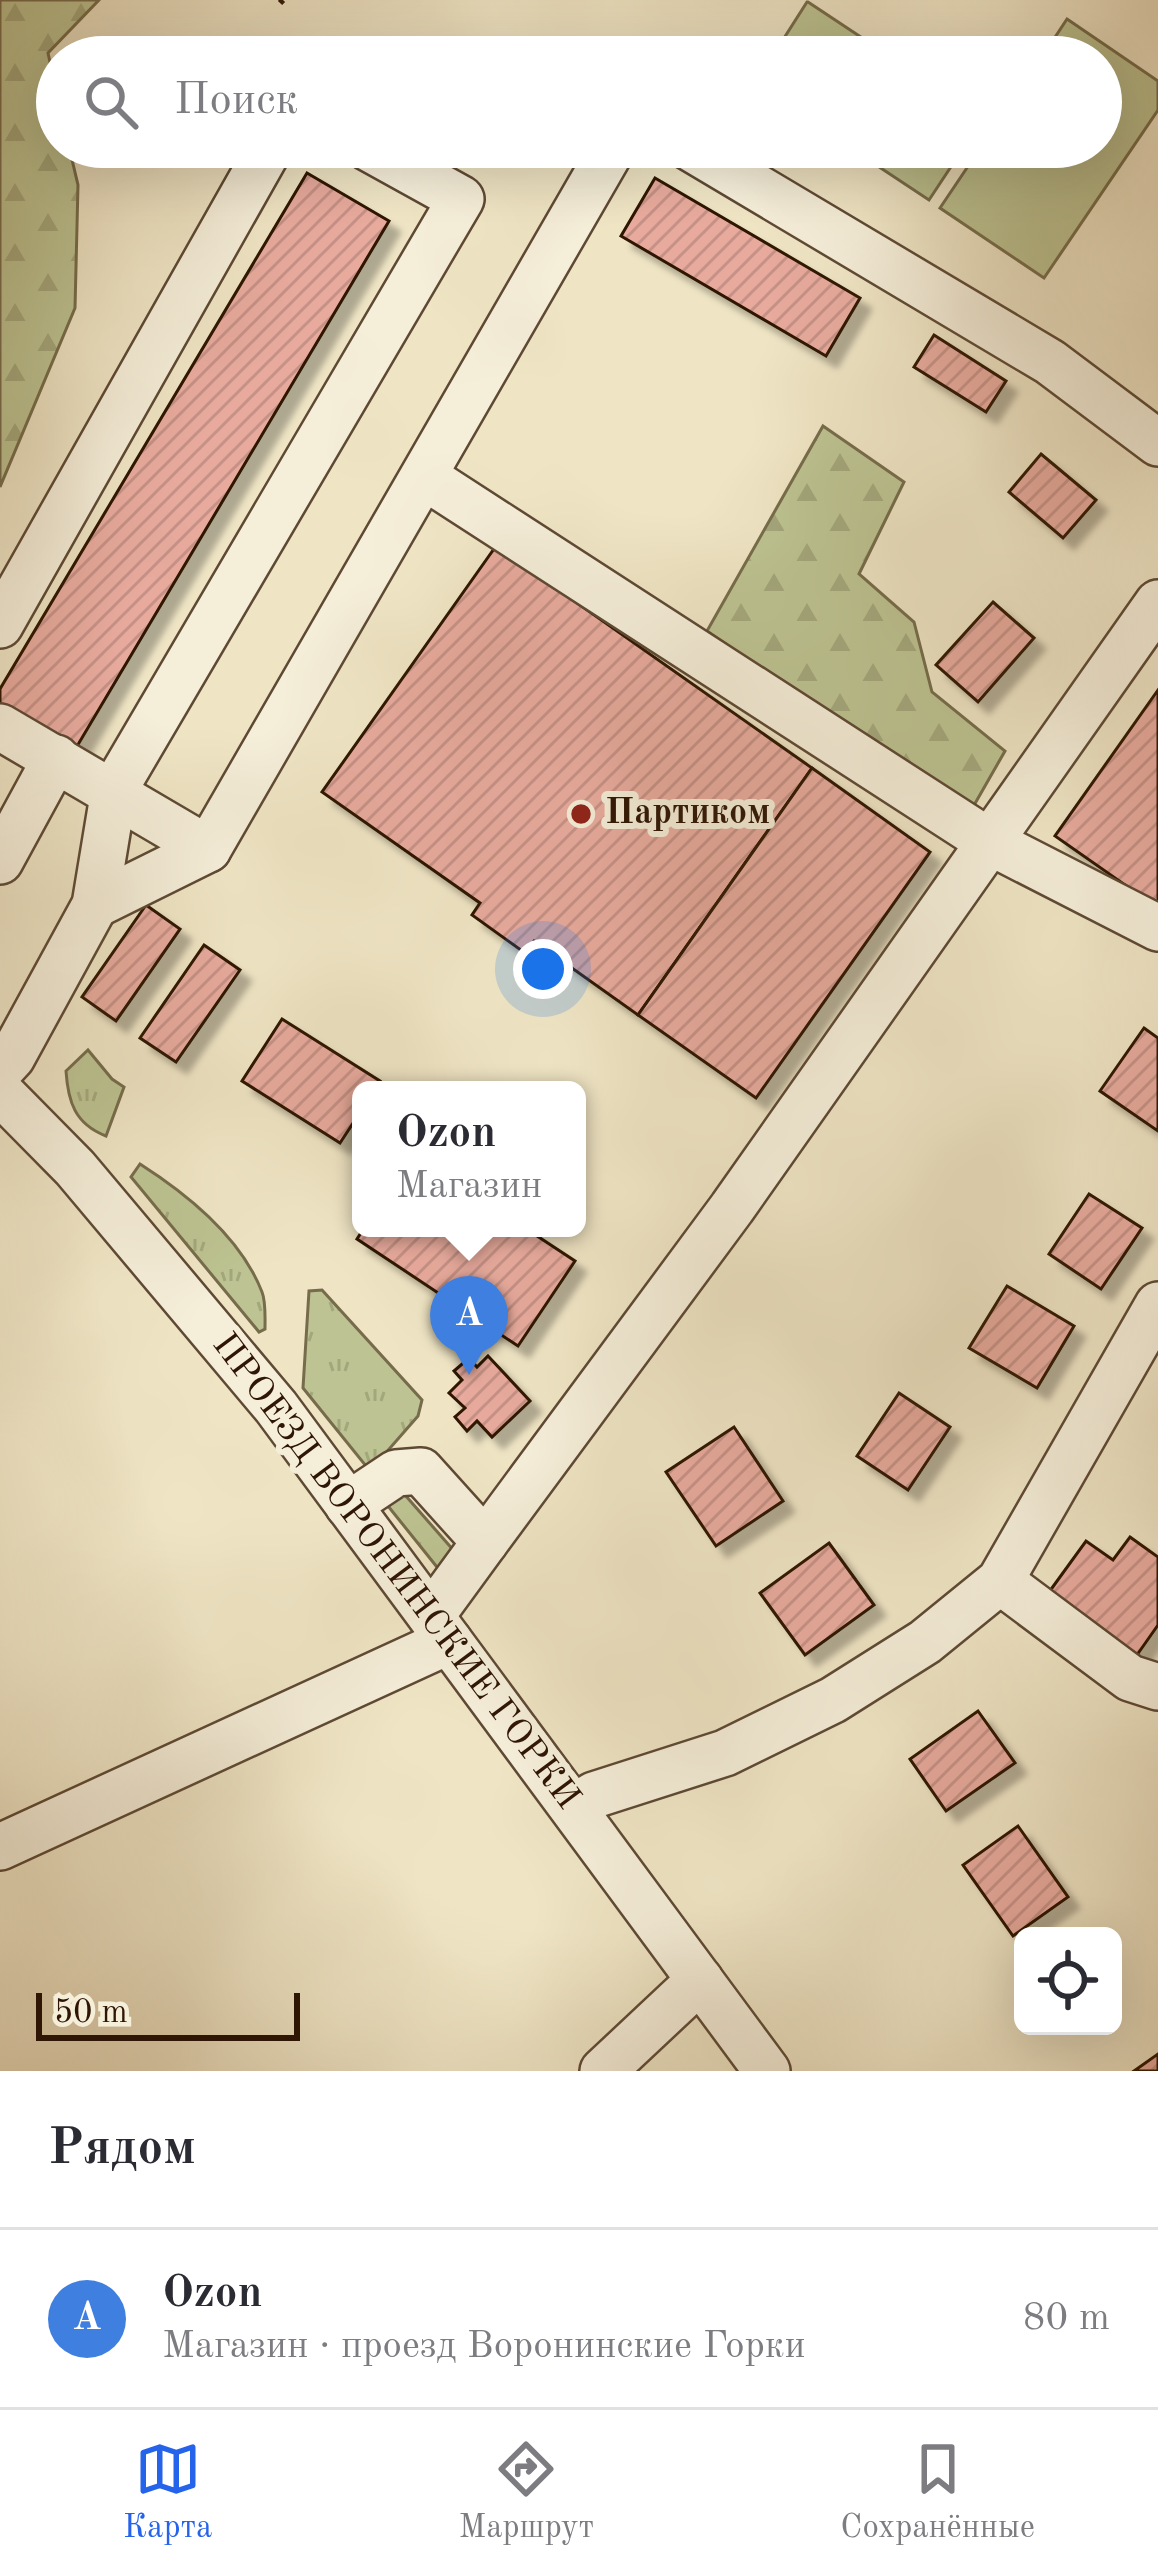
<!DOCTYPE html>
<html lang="ru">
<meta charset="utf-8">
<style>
body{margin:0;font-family:"Old Standard TT",serif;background:#f2f2f3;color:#2b2b33}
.controls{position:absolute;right:36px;bottom:36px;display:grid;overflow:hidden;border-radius:18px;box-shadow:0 12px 48px #0002}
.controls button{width:108px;height:108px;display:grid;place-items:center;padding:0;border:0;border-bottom:3px solid #e1e1e2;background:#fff;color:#2b2b33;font:60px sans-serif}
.scale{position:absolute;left:36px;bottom:30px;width:264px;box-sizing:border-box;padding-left:12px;border:6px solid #2e1504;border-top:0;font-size:33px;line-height:42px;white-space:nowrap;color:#2e1504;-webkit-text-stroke:9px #f5eed9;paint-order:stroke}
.you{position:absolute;left:543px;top:969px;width:42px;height:42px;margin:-30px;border:9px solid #fff;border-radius:50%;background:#1a73e8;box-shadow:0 0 0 18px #1a73e833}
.badge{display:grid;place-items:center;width:78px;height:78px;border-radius:50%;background:#2563eb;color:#fff;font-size:39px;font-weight:700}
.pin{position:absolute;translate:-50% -99px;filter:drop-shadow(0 3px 6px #0008)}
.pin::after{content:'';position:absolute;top:63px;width:42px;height:36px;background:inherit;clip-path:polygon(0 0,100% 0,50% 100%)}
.popup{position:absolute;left:352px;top:1081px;width:234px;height:156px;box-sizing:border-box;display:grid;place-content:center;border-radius:18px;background:#fff;filter:drop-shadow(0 3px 9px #0005);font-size:39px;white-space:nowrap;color:#7c7c81}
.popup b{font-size:45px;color:#2b2b33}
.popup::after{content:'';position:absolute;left:50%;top:100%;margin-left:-24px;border:24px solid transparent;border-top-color:#fff}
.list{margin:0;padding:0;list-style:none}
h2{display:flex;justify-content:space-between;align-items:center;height:156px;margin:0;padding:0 48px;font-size:51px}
h2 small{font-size:39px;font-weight:400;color:#7c7c81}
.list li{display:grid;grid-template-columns:78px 1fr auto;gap:36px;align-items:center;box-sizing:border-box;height:180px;padding:0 48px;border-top:3px solid #e1e1e2}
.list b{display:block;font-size:45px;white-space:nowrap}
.list p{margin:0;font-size:39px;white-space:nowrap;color:#7c7c81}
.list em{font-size:39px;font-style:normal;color:#7c7c81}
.icon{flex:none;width:66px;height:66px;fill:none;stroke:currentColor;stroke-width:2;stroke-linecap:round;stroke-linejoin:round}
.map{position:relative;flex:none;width:1158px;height:2071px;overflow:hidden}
.search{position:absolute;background:#fff;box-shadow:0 12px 48px #0002;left:36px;right:36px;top:36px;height:132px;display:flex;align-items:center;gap:30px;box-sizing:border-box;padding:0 42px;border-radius:66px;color:#7c7c81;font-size:45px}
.sheet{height:336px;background:#fff}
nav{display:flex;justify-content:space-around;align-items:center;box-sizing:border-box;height:168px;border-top:3px solid #e1e1e2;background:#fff;font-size:33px;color:#7c7c81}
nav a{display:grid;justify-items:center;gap:6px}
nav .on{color:#2563eb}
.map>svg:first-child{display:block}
</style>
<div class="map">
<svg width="1158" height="2071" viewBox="0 0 1158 2071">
<defs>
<pattern id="grass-tufts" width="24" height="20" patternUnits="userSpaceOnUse" patternTransform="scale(3)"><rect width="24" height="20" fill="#bdc392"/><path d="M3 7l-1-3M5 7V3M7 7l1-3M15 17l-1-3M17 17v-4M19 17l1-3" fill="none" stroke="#a3a77c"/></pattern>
<pattern id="forest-firs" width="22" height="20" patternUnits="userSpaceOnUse" patternTransform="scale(3)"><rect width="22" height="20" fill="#bdc392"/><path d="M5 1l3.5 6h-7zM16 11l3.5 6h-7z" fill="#a3a77c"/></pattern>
<pattern id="building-hatch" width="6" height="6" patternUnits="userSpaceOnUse" patternTransform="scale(3)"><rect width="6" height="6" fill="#e7aa9d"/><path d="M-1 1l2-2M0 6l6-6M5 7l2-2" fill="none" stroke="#c69186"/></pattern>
<filter id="shadow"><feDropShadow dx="11" dy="11" stdDeviation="3" flood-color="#0004"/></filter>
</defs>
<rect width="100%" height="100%" fill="#efe5c5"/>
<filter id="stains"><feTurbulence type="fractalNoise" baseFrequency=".00167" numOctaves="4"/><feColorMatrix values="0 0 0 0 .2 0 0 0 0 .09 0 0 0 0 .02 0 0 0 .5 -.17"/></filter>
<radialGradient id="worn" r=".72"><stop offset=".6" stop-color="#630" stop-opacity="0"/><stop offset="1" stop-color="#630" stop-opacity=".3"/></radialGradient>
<g fill="url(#grass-tufts)" stroke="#766c4b" stroke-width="3">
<path d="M88,1050L112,1079L124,1087L106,1136C75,1124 68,1102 66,1071Z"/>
<path d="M140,1164C187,1194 241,1238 262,1292C266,1302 265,1317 265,1329L259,1332L131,1177Z"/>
<path d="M322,1290L422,1400L418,1416L370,1471L303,1388L309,1291Z"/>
<path d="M398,1487L462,1560L449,1582L384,1501Z"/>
</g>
<g fill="url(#forest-firs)" stroke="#766c4b" stroke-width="3">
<path d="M0,0H99L48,53L57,94V147H69L78,185L75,308L0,487Z"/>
<path d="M823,426L904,482L859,574L914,622L932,692L1005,751L969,814L707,631Z"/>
</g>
<g fill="#bdc392" stroke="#766c4b" stroke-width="3">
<path d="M807,2H808L891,57H772Z"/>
<path d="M1067,19L1158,81V110L1044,278L940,208L981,147H1101V57H1042Z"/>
<path d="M849,147H964L929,200Z"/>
</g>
<g fill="url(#building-hatch)" stroke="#2e1504" stroke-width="3" filter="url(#shadow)">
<path d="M307,173L389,221L73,753L0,709V689Z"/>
<path d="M655,178L860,298L826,356L621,236Z"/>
<path d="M934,335L1006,381L986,412L914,367Z"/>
<path d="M1041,454L1096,500L1063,538L1009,492Z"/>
<path d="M496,546L812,768L638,1015L534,941L525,953L472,915L480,903L322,792Z"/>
<path d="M993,602L1034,638L978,702L936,665Z"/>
<path d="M1158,690V908L1055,836Z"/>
<path d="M812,768L930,852L756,1098L638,1015Z"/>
<path d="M146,905L180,929L116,1021L82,997Z"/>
<path d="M204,945L240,970L176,1062L140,1038Z"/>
<path d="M282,1019L380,1081L374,1090H361V1111L340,1143L242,1081Z"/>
<path d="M1144,1028L1158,1038V1131L1100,1091Z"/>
<path d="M1089,1194L1142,1228L1101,1289L1049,1254Z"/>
<path d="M364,1228H525L575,1261L518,1346L357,1239Z"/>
<path d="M1007,1286L1074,1326L1037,1388L969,1348Z"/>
<path d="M488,1356L530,1401L492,1437L477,1421L467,1431L455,1417L465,1408L449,1393L462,1380L454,1371L469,1358L477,1367Z"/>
<path d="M899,1393L950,1427L908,1490L857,1456Z"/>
<path d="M734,1427L783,1501L716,1546L666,1472Z"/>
<path d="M1130,1537L1158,1557V1625L1132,1662L1044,1599L1086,1541L1113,1560Z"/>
<path d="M829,1543L874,1605L805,1655L760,1593Z"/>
<path d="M978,1711L1015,1763L946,1811L910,1759Z"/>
<path d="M1018,1826L1068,1897L1013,1936L963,1865Z"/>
<path d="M1158,2054V2071H1134Z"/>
</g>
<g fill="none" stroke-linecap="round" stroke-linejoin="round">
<defs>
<g id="minor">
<path d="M689,147L1050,362L1158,443"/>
<path d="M425,477L988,841L1158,928"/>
<path d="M0,625L270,147"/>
<path d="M0,727L208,849"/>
<path d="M0,861L56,758"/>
<path d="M95,905L208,849L613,147"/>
<path d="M0,1070L12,1057L95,905L114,790L461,199L367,147"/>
<path d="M0,1092L75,1168L276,1407L767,2071"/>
<path d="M348,1505L396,1473L421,1471L485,1542L431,1616"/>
<path d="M485,1542L732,1208L1158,603"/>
<path d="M1000,1581L1130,1678L1158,1687"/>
<path d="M574,1807L594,1795L725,1753L833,1700L925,1642L1000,1581L1158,1305"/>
<path d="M0,1847L449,1641"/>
<path d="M603,2071L700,1980"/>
</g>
</defs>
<use href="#minor" stroke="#5e4934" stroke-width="50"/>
<path stroke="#2e1504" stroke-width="6" stroke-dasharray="9 6" stroke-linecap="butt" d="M280,3L283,0"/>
<use href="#minor" stroke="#f5eed9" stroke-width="45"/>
</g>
<circle fill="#8f2418" stroke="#f5eed9" stroke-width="4.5" cx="581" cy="814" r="12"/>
<g text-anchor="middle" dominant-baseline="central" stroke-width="12" stroke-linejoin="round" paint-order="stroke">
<g font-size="36" font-weight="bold" fill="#2e1504" stroke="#f5eed9" text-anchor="start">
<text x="605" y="814">Партиком</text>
</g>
<g font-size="36" fill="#2e1504" stroke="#f5eed9">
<text transform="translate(395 1572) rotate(53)">ПРОЕЗД ВОРОНИНСКИЕ ГОРКИ</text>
</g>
</g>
<rect width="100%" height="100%" filter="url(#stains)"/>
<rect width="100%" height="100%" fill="url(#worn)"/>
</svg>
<div class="controls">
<button><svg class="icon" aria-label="locate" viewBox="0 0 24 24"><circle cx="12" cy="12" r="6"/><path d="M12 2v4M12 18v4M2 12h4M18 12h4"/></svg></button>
</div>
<div class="scale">50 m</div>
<div class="you"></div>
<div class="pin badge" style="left:469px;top:1375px;background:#3f7fe0">A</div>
<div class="popup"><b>Ozon</b>Магазин</div>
<div class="search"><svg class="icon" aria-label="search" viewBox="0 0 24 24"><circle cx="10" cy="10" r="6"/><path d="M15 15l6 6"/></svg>Поиск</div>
</div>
<section class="sheet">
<h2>Рядом<small></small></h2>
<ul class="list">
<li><span class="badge" style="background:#3f7fe0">A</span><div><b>Ozon</b><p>Магазин · проезд Воронинские Горки</p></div><em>80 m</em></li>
</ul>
</section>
<nav>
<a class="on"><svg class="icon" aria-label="map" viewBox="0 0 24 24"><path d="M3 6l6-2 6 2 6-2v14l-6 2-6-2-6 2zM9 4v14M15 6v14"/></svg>Карта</a>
<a><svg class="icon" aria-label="directions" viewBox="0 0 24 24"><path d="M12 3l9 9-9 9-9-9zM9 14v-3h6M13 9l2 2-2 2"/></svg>Маршрут</a>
<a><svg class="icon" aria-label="saved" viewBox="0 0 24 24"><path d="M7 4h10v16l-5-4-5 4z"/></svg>Сохранённые</a>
</nav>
